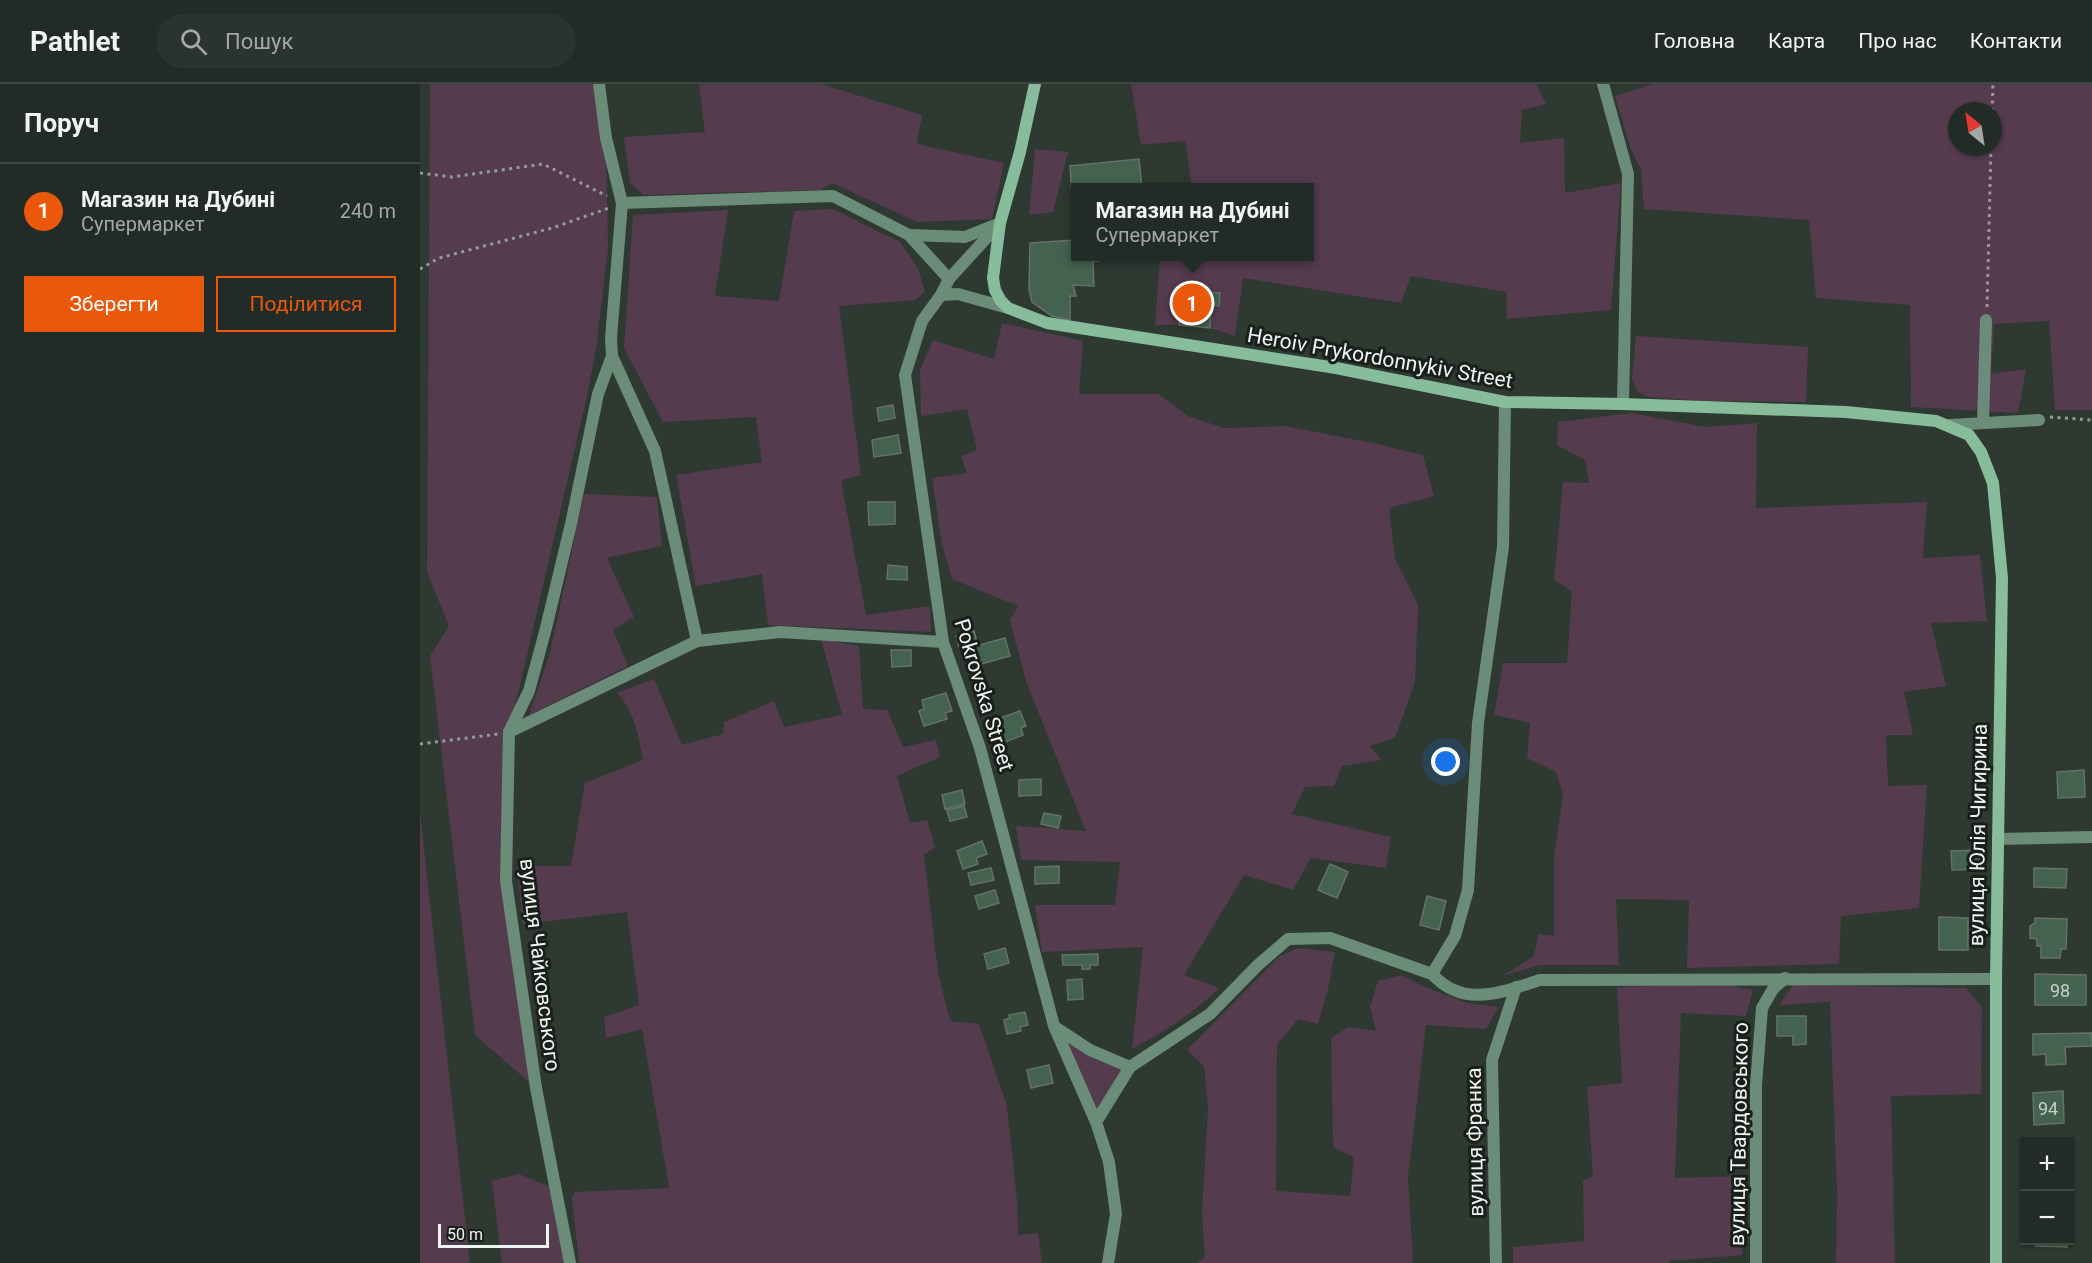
<!DOCTYPE html>
<html lang="uk">
<meta charset="utf-8">
<style>
body{margin:0;font-family:Roboto,sans-serif;background:#2a332e;color:#f1f3f6}
.controls{position:absolute;right:18px;bottom:18px;display:grid;overflow:hidden;border-radius:0px;box-shadow:0 2px 4px #0004}
.controls button{width:54px;height:54px;display:grid;place-items:center;padding:0;border:0;border-bottom:2px solid #3f4743;background:#222b26;color:#f1f3f6;font:30px sans-serif}
.compass{position:absolute;left:1528px;top:18px;width:54px;height:54px;border-radius:50%;background:#222b26;box-shadow:0 2px 4px #0004;rotate:330deg}
.scale{position:absolute;left:18px;bottom:15px;width:111px;box-sizing:border-box;padding-left:6px;border:3px solid #eef5f0;border-top:0;font-size:16px;line-height:21px;white-space:nowrap;color:#eef5f0;-webkit-text-stroke:4px #1a1f1b;paint-order:stroke}
.you{position:absolute;left:1026px;top:678px;width:21px;height:21px;margin:-15px;border:4px solid #fff;border-radius:50%;background:#1a73e8;box-shadow:0 0 0 9px #1a73e833}
.badge{display:grid;place-items:center;width:39px;height:39px;border-radius:50%;background:#ea580c;color:#fff;font-size:20px;font-weight:700}
.pin{position:absolute;translate:-50% -50%;border:3px solid #fff;box-shadow:0 2px 6px #0006}
.popup{position:absolute;left:651px;top:99px;width:243px;height:78px;box-sizing:border-box;display:grid;place-content:center;border-radius:0px;background:#222b26;filter:drop-shadow(0 2px 4px #0005);font-size:20px;white-space:nowrap;color:#a2a7a7}
.popup b{font-size:22px;color:#f1f3f6}
.popup::after{content:'';position:absolute;left:50%;top:100%;margin-left:-12px;border:12px solid transparent;border-top-color:#222b26}
.list{margin:0;padding:0;list-style:none}
h2{display:flex;justify-content:space-between;align-items:center;height:78px;margin:0;padding:0 24px;font-size:26px}
h2 small{font-size:20px;font-weight:400;color:#a2a7a7}
.list li{display:grid;grid-template-columns:39px 1fr auto;gap:18px;align-items:center;box-sizing:border-box;height:96px;padding:0 24px;border-top:2px solid #3f4743}
.list b{display:block;font-size:22px;white-space:nowrap}
.list p{margin:0;font-size:20px;white-space:nowrap;color:#a2a7a7}
.list em{font-size:20px;font-style:normal;color:#a2a7a7}
.actions{display:flex;gap:12px;padding:18px 24px}
.actions a{flex:1;padding:14px 0;border:2px solid #ea580c;border-radius:0px;text-align:center;font-size:21px;color:#ea580c}
.actions .main{background:#ea580c;color:#fff}
.icon{flex:none;width:33px;height:33px;fill:none;stroke:currentColor;stroke-width:2;stroke-linecap:round;stroke-linejoin:round}
.map{position:relative;flex:none;width:1672px;height:1179px;overflow:hidden}
header{display:flex;align-items:center;gap:36px;box-sizing:border-box;height:84px;padding:0 30px;background:#222b26;border-bottom:2px solid #3f4743}
header strong{font-size:28px}
nav{display:flex;gap:33px;margin-inline-start:auto;font-size:21px}
.search{width:420px;height:54px;background:#2a332e;display:flex;align-items:center;gap:15px;box-sizing:border-box;padding:0 21px;border-radius:33px;color:#a2a7a7;font-size:22px}
main{display:flex}
aside{flex:1;background:#222b26}
.map>svg:first-child{display:block}
</style>
<header>
<strong>Pathlet</strong>
<div class="search"><svg class="icon" aria-label="search" viewBox="0 0 24 24"><circle cx="10" cy="10" r="6"/><path d="M15 15l6 6"/></svg>Пошук</div>
<nav><a>Головна</a><a>Карта</a><a>Про нас</a><a>Контакти</a></nav>
</header>
<main>
<aside>
<h2>Поруч<small></small></h2>
<ul class="list">
<li><span class="badge">1</span><div><b>Магазин на Дубині</b><p>Супермаркет</p></div><em>240 m</em></li>
</ul>
<div class="actions"><a class="main">Зберегти</a><a>Поділитися</a></div>
</aside>
<div class="map">
<svg width="1672" height="1179" viewBox="0 0 1672 1179">
<rect width="100%" height="100%" fill="#2e3932"/>
<g fill="#543b4d" fill-rule="evenodd">
<path d="M10,0H179L186,54L188,165L177,258L168,308L89,648L86,797L116,1004L55,951L10,572L29,542L7,488Z"/>
<path d="M279,0H401L502,31L497,60L584,79L572,135L497,138L412,99L400,106L223,111L210,99L204,53L285,48Z"/>
<path d="M711,0H1116L1126,20L1102,26L1100,59L1144,54L1145,109L1201,99L1191,226L1086,235L1087,208L991,192L981,219L823,194L815,252L790,244L791,221L799,222V209L762,206L759,241H735L740,173L889,172V104L772,103L765,57L721,61Z"/>
<path d="M1233,0H1672V326H1635L1629,237L1574,240L1571,290L1606,285L1598,329L1491,323L1490,221L1396,214L1389,136L1224,125L1221,86L1211,66L1195,12ZM1537,27H1573V63H1537Z"/>
<path d="M615,65L648,68L633,128L609,131Z"/>
<path d="M413,125L480,158L498,184L505,208L495,216L419,222L441,391L421,396L446,531L510,522L511,548L348,541L342,490L276,502L256,391L342,378L336,333L243,338L204,264L213,131L308,126L295,212L359,217L374,127Z"/>
<path d="M582,239L663,257L659,310H738L768,332L804,344L865,342L953,359L1003,371L1014,412L969,424L975,474L998,521L995,598L975,654L950,662L961,676L922,682L914,702L885,703L872,730L971,753L966,784L891,774L873,806L824,791L764,891L799,904C774,929 744,948 712,965L723,863L622,868L615,821H695L700,778L601,776L596,742L666,747L606,597L590,536L598,522L532,495L522,460L512,394L547,389L541,372L557,366L547,325L501,332L500,286L513,256L574,275Z"/>
<path d="M1216,252L1388,263L1386,318L1285,317L1227,313L1217,307L1212,295Z"/>
<path d="M1212,329L1286,343L1337,339L1336,424L1507,418L1503,474L1560,471L1567,537L1511,539L1526,602L1484,608L1493,651H1466L1468,702L1507,701L1499,824L1421,832L1419,880L1267,884L1269,816L1196,815L1199,881H1120L1082,892L1114,872L1118,850L1134,852V773L1143,711L1136,688L1107,674L1110,639L1074,631L1083,579H1147L1152,507L1134,496L1143,398L1169,399L1165,376L1137,361L1138,338Z"/>
<path d="M164,410L237,413L242,462L187,474L214,533L193,546L208,582L109,631L130,569Z"/>
<path d="M401,555L439,562L443,625L467,626L483,663L516,656L520,673L477,692L490,739L507,736L515,763L504,771L518,888L530,937L559,940L587,1022L597,1116L598,1151L618,1149L622,1179H159L152,1114L155,1108L249,1104L222,945L186,954L184,933L219,921L207,828L103,840L97,782H151L165,699L223,676C218,651 215,628 197,609L234,595L262,661L303,650L304,638L354,617L364,643L422,631Z"/>
<path d="M0,726L4,765L50,1179H0Z"/>
<path d="M878,864L915,868L908,905L898,940L878,935L857,961L856,1107L930,1112L934,1073L913,1063L911,954L929,943L956,947L950,923L958,897L982,891L1002,902L1047,919L1079,923L1066,945L1006,941L988,1093L993,1179H777L785,1173L782,1129L788,1025L784,982L767,966L860,872Z"/>
<path d="M1303,900L1333,906L1326,932L1261,929L1255,1094L1327,1092L1322,1171L1249,1177V1179H1093V1163L1164,1157L1163,1096L1173,1093L1167,1003L1202,999L1197,903Z"/>
<path d="M1373,901L1546,904L1562,923L1561,1010L1471,1012L1475,1179H1416L1417,1110L1410,918L1359,921Z"/>
<path d="M642,953L703,985L677,1027Z"/>
<path d="M99,1090L135,1105L150,1179H82L72,1097Z"/>
</g>
<g fill="#43624f" stroke="#657169" stroke-width="1.5">
<path d="M719,75L722,104H655V123H653L650,82Z"/>
<path d="M655,156V172H683L679,177H673L674,202L653,201L656,212H650V236L632,232L612,218L609,205L610,159Z"/>
<path d="M762,206L800,209L799,222L791,221L790,244L759,241Z"/>
<path d="M473,321L475,334L459,337L457,324Z"/>
<path d="M478,351L481,369L454,373L452,356Z"/>
<path d="M448,418H475V440L449,441Z"/>
<path d="M468,481L487,483V496L467,495Z"/>
<path d="M554,547L557,558L539,563L536,552Z"/>
<path d="M585,554L590,572L561,580L556,562Z"/>
<path d="M471,566H491V582L472,583Z"/>
<path d="M526,609L532,627L525,629L527,635L504,642L499,627L504,625L502,616Z"/>
<path d="M600,627L606,642L601,644L603,651L585,658L577,635Z"/>
<path d="M1664,686L1665,713L1638,714L1637,688Z"/>
<path d="M621,695V711L599,712V696Z"/>
<path d="M542,706L545,720L525,725L522,711Z"/>
<path d="M544,722L547,733L530,737L527,726Z"/>
<path d="M624,729L641,732L638,744L621,740Z"/>
<path d="M562,757L567,770L556,774L558,780L543,785L537,767Z"/>
<path d="M1560,766V785L1532,786L1531,767Z"/>
<path d="M910,780L928,788L917,814L898,806Z"/>
<path d="M639,782V799L615,800V783Z"/>
<path d="M571,784L574,796L551,801L548,789Z"/>
<path d="M1614,784L1647,785L1646,804L1614,803Z"/>
<path d="M575,806L579,819L559,825L555,812Z"/>
<path d="M1007,812L1026,817L1019,846L1000,841Z"/>
<path d="M1519,833L1548,834V866H1519Z"/>
<path d="M1615,834L1647,835L1646,865H1641L1640,874H1621V862H1617V855L1610,854V842L1615,839Z"/>
<path d="M585,864L589,879L568,885L564,870Z"/>
<path d="M678,870V881H670V885H662V881H643L642,871Z"/>
<path d="M1615,890L1666,891V921H1615Z"/>
<path d="M662,895L663,915L648,916L647,896Z"/>
<path d="M605,928L608,941L600,943L601,947L587,950L584,936L590,934L589,931Z"/>
<path d="M1357,932H1386V960L1373,961V952H1357Z"/>
<path d="M1672,949V962L1645,963L1646,980L1626,981V970L1613,971V950Z"/>
<path d="M629,981L633,999L611,1004L607,986Z"/>
<path d="M1643,1007L1644,1039L1614,1041L1613,1009Z"/>
<path d="M1616,1156H1647V1163L1616,1162Z"/>
</g>
<g fill="none" stroke-linecap="round" stroke-linejoin="round">
<g stroke="#939c96" stroke-width="3" stroke-dasharray="3 4.5" stroke-linecap="butt">
<path d="M1572,27L1573,0"/>
<path d="M0,89L32,93L123,80L187,112"/>
<path d="M0,185L19,174L132,144L189,124"/>
<path d="M1567,223L1571,63"/>
<path d="M1630,333L1672,336"/>
<path d="M0,660L78,650"/>
</g>
<g stroke="#6b8c78" stroke-width="12">
<path d="M1183,0L1208,90L1203,320"/>
<path d="M202,119L413,112L489,151L529,195"/>
<path d="M580,139L529,195L521,211L502,237L485,291L523,558L560,664L634,942L676,1038L689,1078L696,1130L688,1179"/>
<path d="M489,151L545,153L575,141"/>
<path d="M521,211L538,210L588,224"/>
<path d="M1563,339L1566,236"/>
<path d="M1530,341L1619,336"/>
<path d="M277,557L360,548L523,558"/>
<path d="M89,648L109,607L126,544L151,440L178,310L192,272"/>
<path d="M1578,755L1672,753"/>
<path d="M1012,890C1044,925 1082,908 1120,896L1576,895"/>
<path d="M635,943L670,966L710,983"/>
<path d="M676,1038L710,983L790,930L838,881L868,855L910,854L1012,890L1035,852L1048,806L1058,639L1083,463L1085,318"/>
<path d="M150,1179L116,1004L86,797L89,648L277,557L235,367L192,272L191,254L202,119L186,54L179,0"/>
<path d="M1076,1179L1072,976L1096,903"/>
<path d="M1336,1179V1001L1342,924L1353,905L1365,894"/>
</g>
<path stroke="#88bd9c" stroke-width="12" d="M615,0L600,68L580,139L573,194L575,206L581,217L588,224L627,239L916,284L1085,318L1203,320L1426,328L1516,337L1549,351L1561,368L1573,399L1582,494L1576,895V1179"/>
</g>
<g text-anchor="middle" dominant-baseline="central" stroke-width="6" stroke-linejoin="round" paint-order="stroke">
<g font-size="18" fill="#c3d0c8">
<text x="1640" y="906">98</text>
<text x="1628" y="1024">94</text>
</g>
<g font-size="21" fill="#eef5f0" stroke="#1a1f1b">
<text transform="translate(960 274) rotate(10)">Heroiv Prykordonnykiv Street</text>
<text transform="translate(564 611) rotate(73)">Pokrovska Street</text>
<text transform="translate(1558 751) rotate(-89)">вулиця Юлія Чигирина</text>
<text transform="translate(120 881) rotate(83)">вулиця Чайковського</text>
<text transform="translate(1319 1050) rotate(-89)">вулиця Твардовського</text>
<text transform="translate(1055 1058) rotate(-91)">вулиця Франка</text>
</g>
</g>
</svg>
<div class="controls">
<button>+</button>
<button>−</button>
</div>
<svg class="compass" viewBox="-18 -18 36 36"><path d="M0-13l5 13h-10z" fill="#e53935"/><path d="M0 13l5-13h-10z" fill="#a2a7a7"/></svg>
<div class="scale">50 m</div>
<div class="you"></div>
<div class="pin badge" style="left:772px;top:219px">1</div>
<div class="popup"><b>Магазин на Дубині</b>Супермаркет</div>
</div>
</main>
